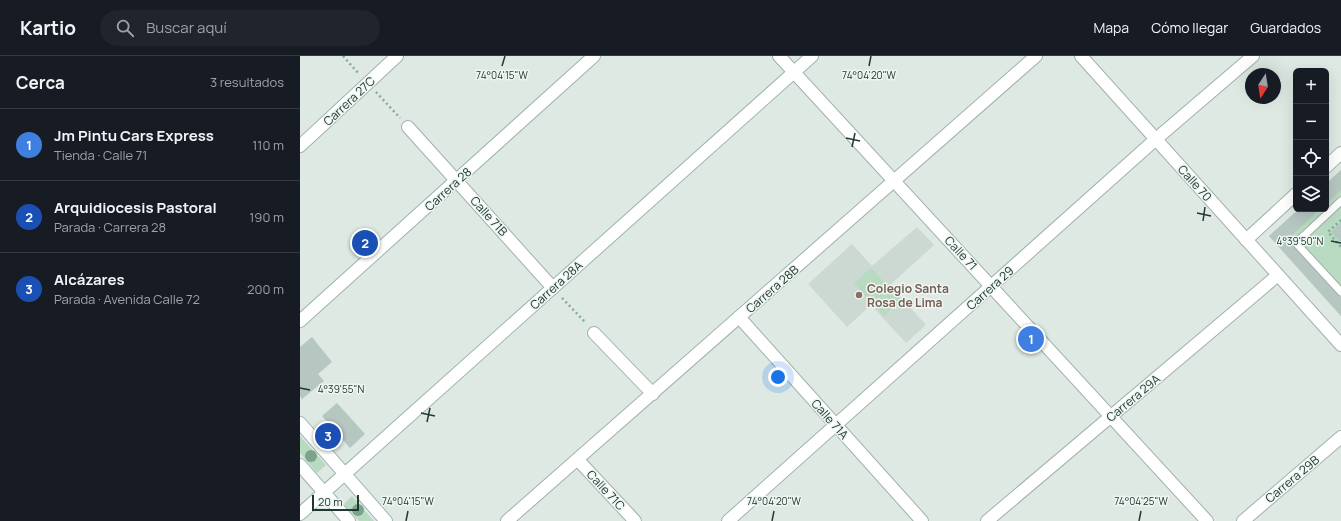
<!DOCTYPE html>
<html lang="es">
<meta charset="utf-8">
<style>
body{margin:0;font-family:Manrope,sans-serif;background:#20242c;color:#f1f3f6}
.controls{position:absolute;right:12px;top:12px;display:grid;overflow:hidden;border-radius:6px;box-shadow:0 4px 16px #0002}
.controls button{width:36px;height:36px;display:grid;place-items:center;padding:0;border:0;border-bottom:1px solid #363941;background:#171b24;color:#f1f3f6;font:20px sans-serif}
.compass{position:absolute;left:945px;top:12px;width:36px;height:36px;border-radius:50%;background:#171b24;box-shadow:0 4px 16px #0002;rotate:192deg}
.scale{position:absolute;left:12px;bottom:10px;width:47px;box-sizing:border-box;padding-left:4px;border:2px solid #203831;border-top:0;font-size:11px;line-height:14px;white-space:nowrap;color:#203831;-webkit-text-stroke:3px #eef6f2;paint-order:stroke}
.you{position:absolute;left:478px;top:321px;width:14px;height:14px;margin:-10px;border:3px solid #fff;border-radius:50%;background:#1a73e8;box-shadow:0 0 0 6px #1a73e833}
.badge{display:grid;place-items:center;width:26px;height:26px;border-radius:50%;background:#d93025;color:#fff;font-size:13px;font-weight:700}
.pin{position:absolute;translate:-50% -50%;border:2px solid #fff;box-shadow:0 1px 4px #0006}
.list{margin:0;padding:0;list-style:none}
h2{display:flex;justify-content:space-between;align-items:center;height:52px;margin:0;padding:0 16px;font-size:17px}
h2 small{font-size:13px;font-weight:400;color:#9ea1a6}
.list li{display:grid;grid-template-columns:26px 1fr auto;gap:12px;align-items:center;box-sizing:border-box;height:72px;padding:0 16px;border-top:1px solid #363941}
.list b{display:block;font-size:15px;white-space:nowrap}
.list p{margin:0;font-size:13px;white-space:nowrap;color:#9ea1a6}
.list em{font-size:13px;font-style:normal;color:#9ea1a6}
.icon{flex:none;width:22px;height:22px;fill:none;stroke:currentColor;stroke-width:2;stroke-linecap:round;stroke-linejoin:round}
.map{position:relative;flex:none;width:1041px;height:465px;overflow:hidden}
header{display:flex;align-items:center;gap:24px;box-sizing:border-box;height:56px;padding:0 20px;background:#171b24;border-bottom:1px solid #363941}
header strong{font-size:19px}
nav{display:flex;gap:22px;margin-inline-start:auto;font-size:14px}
.search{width:280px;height:36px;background:#20242c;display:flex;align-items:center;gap:10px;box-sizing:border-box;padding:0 14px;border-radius:22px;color:#9ea1a6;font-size:15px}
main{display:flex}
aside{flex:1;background:#171b24}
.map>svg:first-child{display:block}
</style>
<header>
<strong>Kartio</strong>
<div class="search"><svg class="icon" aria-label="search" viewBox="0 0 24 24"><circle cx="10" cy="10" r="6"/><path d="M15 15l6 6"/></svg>Buscar aquí</div>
<nav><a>Mapa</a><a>Cómo llegar</a><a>Guardados</a></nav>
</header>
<main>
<aside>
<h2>Cerca<small>3 resultados</small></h2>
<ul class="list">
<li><span class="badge" style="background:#3f7fe0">1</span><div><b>Jm Pintu Cars Express</b><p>Tienda · Calle 71</p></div><em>110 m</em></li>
<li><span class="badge" style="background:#1a4fb4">2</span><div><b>Arquidiocesis Pastoral</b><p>Parada · Carrera 28</p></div><em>190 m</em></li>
<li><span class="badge" style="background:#1a4fb4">3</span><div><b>Alcázares</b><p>Parada · Avenida Calle 72</p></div><em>200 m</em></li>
</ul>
</aside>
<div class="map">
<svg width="1041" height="465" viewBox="0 0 1041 465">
<rect width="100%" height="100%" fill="#dee9e4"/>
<path fill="#ccd9d3" d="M617,171L634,189L590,229L626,269L606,287L571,249L547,271L508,228L552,188L572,210Z"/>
<g fill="#b7dac1">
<path d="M1041,114V260L969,180L999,153H1026V128Z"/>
<path d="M571,212L601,244L584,260L554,227Z"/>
<path d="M0,380L26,409L17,417L0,397Z"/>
<path d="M52,440L74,465H59L44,448Z"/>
</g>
<g fill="#b6c6c0">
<path d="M1041,114V134L1026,148V128Z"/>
<path d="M999,153H1020L988,183L1041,242V260L969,180Z"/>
<path d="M1041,166V187L1031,176Z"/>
<path d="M12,281L32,306L18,318L24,325L2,343L0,340V291Z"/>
<path d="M37,347L65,378L50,392L22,360Z"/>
</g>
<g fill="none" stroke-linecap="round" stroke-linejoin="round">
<defs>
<path id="lane" d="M1041,145L996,187L1041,236"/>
<g id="street">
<path d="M479,0L907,465"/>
<path d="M781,0L1041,289"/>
<path d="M108,71L253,232"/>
<path d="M0,90L97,0"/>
<path d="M1026,111L1041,97"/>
<path d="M946,184L996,138"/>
<path d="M439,261L622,465"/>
<path d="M294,277L353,338"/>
<path d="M278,404L335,465"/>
<path d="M207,465L736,0"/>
<path d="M428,465L856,83L953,0"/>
<path d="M687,465L978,219"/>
<path d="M943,465L1041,381"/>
</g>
<g id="secondary">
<path d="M0,265L294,0"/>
<path d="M0,367L86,465"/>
<path d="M0,409L49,465"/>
<path d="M0,458L512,0"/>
</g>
</defs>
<use href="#lane" stroke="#a1b0ab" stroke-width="9"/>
<use href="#street" stroke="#a1b0ab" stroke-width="14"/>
<use href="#secondary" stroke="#9eb4ac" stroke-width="14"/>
<g stroke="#7fab9e" stroke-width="2.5" stroke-dasharray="2 3" stroke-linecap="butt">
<path d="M43,0L59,18"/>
<path d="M76,36L100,62"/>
<path d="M1041,164L1028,176L1041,191"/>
<path d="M262,242L286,267"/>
</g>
<use href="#lane" stroke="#fff" stroke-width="7"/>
<use href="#street" stroke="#fff" stroke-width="12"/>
<use href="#secondary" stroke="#fff" stroke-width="12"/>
</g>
<g fill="#7ca48d">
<circle cx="11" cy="400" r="6"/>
<circle cx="58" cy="454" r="6"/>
</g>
<path fill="none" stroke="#203831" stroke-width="1.5" d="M202,10L205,0M569,10L571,0M546,82L560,85M552,91L555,77M897,157L911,160M903,165L905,151M1031,185L1041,187M0,332L10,334M121,357L135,360M127,366L130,352M106,465L108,455M472,465L474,455M839,465L841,455"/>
<circle fill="#8d6e63" stroke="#eef6f2" stroke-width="1.5" cx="559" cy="239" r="4"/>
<g text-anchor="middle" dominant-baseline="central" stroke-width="3" stroke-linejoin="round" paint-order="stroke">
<g font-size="12" fill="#203831" stroke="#eef6f2">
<text transform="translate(49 45) rotate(-43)">Carrera 27C</text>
<text transform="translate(895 127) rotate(48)">Calle 70</text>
<text transform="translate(148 133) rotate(-42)">Carrera 28</text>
<text transform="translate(189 160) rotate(48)">Calle 71B</text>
<text transform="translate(661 197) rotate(47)">Calle 71</text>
<text transform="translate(256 229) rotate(-42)">Carrera 28A</text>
<text transform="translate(690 232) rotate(-42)">Carrera 29</text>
<text transform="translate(472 233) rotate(-41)">Carrera 28B</text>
<text transform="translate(833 342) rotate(-40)">Carrera 29A</text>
<text transform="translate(530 363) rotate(48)">Calle 71A</text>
<text transform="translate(992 423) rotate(-40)">Carrera 29B</text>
<text transform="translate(306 434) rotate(47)">Calle 71C</text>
</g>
<g font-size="12" font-weight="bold" fill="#785e54" stroke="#eef6f2" text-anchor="start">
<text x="567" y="232">Colegio Santa<tspan x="567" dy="14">Rosa de Lima</tspan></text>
</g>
</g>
<g font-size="10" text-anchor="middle" fill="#203831" stroke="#eef6f2" stroke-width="3" stroke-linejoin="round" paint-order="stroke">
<text x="202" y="23">74°04'15"W</text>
<text x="569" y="23">74°04'20"W</text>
<text x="1000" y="189">4°39'50"N</text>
<text x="41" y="337">4°39'55"N</text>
<text x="108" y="449">74°04'15"W</text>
<text x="474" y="449">74°04'20"W</text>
<text x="841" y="449">74°04'25"W</text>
</g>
</svg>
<div class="controls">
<button>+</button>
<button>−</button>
<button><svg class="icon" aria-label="locate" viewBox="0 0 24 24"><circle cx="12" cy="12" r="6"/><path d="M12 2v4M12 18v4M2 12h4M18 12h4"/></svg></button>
<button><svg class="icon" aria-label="layers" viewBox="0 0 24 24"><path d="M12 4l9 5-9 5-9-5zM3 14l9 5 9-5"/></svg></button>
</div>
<svg class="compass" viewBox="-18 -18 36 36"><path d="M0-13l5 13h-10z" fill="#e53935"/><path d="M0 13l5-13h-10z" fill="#9ea1a6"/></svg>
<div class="scale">20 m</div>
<div class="you"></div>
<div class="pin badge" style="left:731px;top:283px;background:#3f7fe0">1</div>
<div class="pin badge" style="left:65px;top:187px;background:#1a4fb4">2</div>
<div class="pin badge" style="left:28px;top:380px;background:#1a4fb4">3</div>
</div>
</main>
